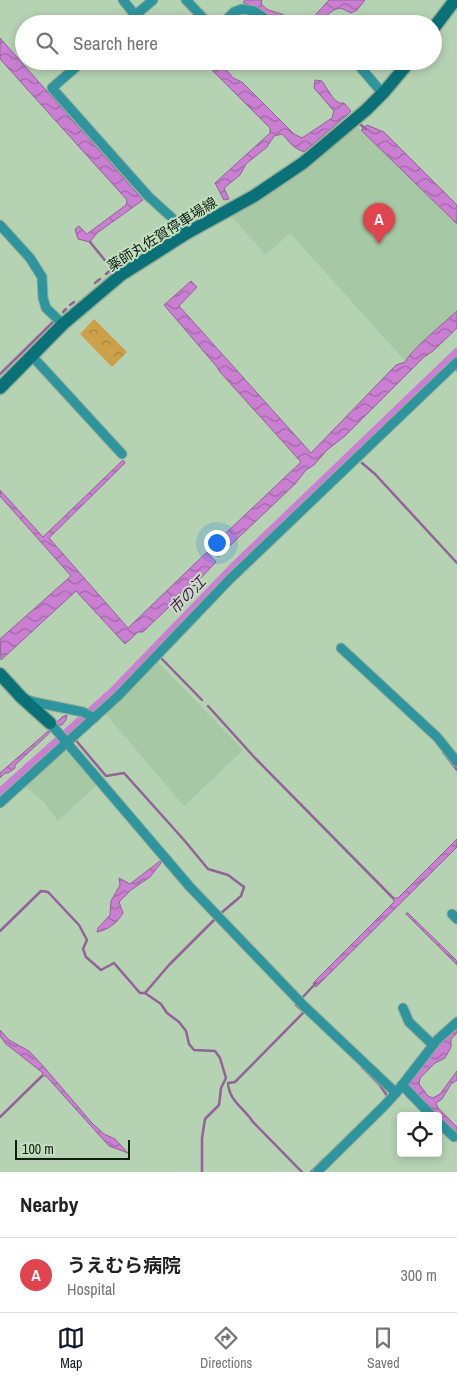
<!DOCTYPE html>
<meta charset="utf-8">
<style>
body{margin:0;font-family:"Archivo Narrow","Noto Sans JP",sans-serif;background:#f6f6f6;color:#222}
.controls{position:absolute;right:15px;bottom:15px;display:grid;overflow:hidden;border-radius:5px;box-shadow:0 2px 8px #0003}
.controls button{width:45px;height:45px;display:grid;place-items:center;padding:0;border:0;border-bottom:1px solid #e0e0e0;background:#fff;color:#222;font:25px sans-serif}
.scale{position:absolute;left:15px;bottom:12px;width:115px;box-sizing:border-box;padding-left:5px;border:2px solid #131d12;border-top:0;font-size:14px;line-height:18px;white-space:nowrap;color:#131d12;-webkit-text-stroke:4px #c2dfc0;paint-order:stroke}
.you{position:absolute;left:216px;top:542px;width:18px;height:18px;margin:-12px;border:4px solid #fff;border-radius:50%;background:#1a73e8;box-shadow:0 0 0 8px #1a73e833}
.badge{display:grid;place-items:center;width:32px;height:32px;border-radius:50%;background:#111827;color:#fff;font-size:16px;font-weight:700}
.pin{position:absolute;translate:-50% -41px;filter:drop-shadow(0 1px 2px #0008)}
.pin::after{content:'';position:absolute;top:26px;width:18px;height:15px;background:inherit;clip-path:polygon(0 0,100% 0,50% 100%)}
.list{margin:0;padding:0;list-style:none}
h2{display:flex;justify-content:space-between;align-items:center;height:65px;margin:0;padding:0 20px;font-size:21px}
h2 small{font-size:16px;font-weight:400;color:#767676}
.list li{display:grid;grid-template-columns:32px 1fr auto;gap:15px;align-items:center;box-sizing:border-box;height:75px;padding:0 20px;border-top:1px solid #e0e0e0}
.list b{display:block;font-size:19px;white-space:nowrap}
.list p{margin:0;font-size:16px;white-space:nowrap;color:#767676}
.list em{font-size:16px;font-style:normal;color:#767676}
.icon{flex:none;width:28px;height:28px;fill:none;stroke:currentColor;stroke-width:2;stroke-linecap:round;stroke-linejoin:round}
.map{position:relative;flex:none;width:457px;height:1172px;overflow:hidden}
.search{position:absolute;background:#fff;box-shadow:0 2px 8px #0003;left:15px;right:15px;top:15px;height:55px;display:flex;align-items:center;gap:12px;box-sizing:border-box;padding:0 18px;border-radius:28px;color:#767676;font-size:19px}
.sheet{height:140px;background:#fff}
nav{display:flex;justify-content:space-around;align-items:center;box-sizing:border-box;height:70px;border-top:1px solid #e0e0e0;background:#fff;font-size:14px;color:#767676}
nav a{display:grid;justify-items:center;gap:2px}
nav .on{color:#111827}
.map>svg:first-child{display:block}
</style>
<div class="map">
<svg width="457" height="1172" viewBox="0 0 457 1172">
<defs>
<pattern id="park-crowns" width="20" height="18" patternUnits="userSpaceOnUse" patternTransform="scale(1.25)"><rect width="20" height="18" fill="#cca149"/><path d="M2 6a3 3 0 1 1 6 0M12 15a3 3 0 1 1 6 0" fill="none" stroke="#a4833b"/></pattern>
<pattern id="water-waves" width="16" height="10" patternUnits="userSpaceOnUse" patternTransform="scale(1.25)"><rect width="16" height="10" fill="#ca7fd2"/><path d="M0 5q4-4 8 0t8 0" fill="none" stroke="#a367a9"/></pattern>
</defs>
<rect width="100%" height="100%" fill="#b5d2b3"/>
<g fill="#a6c8a4">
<path d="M356,126L366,135L457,224V311L415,350L406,362L290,233L266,255L230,215L263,197L294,177L327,152Z"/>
<path d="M157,661L243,750L184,806L105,713Z"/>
<path d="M64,749L97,785L58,821L43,801L23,785Z"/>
</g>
<path fill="url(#park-crowns)" d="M94,319L127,352L112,367L80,334Z"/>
<g fill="url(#water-waves)" stroke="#936298">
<path d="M245,0H262L261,3C269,16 283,8 294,24H287L281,20L272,19L243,2Z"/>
<path d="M329,0H365L357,10L351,13C348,12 346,10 343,9C334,6 325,17 321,23L307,24Z"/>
<path d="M242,13H250L266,24H251L245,20L242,24H228L234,17Z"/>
<path d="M0,38L143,200L97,233L90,242L78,239L75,229L79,226L87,234L126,205L127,200L0,59Z"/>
<path d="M203,61H219L233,78L242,82L294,134L302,138L332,118L334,111L314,88L315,80L322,81L333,98L339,103H344L351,111L348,114L304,152C291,147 291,143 282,134L274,136L267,147L246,164L240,175L224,188L229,199L224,200L215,183L270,133V128Z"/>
<path d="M367,125L384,132L457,205V224L361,130Z"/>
<path d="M191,281L197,287L179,306L311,453L396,365L405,362C411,350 445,322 457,311V328L433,351L424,357L345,436L327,450L314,465L306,470L295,484L218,557L210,548L301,462L220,372L217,367L164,305Z"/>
<path d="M123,460L125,463L49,538L128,628L207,552L216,562L181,599L171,605L143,632H138L125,644L76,591L1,660L0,639L71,576L0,496V490L43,537Z"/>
<path d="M67,715L66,720L62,725H58L15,765V768L8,773H5L0,778V773L46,733L62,717Z"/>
<path d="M457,839V847L316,987L313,983L394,902L393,898H398Z"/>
<path d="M160,861L161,863L150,877L131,890L119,902L123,913C117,923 108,930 97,932L98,928L110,915L111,901L120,885L119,878L130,884Z"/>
<path d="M406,913H408L456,960L457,965L406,914Z"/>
<path d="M457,1028V1033L451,1039V1047L445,1058L435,1063L420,1078L419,1084L428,1096L433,1098L440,1094L457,1071V1080L451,1084L442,1099L436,1103L438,1108L457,1127V1133L408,1086L438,1044Z"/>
<path d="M0,1030L9,1040L29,1051L44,1067L92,1123L104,1134L115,1139L128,1153L109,1146L46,1076H42L43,1073L6,1044L0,1036Z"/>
</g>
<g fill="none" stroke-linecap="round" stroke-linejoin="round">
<g stroke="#936298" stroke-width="2.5">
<path d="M357,122L366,129"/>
<path d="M90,242L112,269L106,274"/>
<path d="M95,283L100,279"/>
<path d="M70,305L74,302"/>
<path d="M63,312L66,309"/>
<path d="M456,369L457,370"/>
<path d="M0,374L54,321"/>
<path d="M362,463L375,474L457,563"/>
<path d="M162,659L202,700"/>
<path d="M208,706L255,758L393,898"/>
<path d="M68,731L106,776L124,773L184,840L208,869L228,875L244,887L241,896L220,914"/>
<path d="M443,752L457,770"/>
<path d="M0,931L41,891L48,892L79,925L87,940L83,949L86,957L101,970L114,963L140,993H145"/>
<path d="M301,999L316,983"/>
<path d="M297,1003L296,1005L304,1012L235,1082L228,1083C229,1101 244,1108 253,1122L302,1172"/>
<path d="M362,1067L379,1084L388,1097L387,1098"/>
<path d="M0,1117L42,1076"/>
<path d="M202,1172V1138L205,1119L219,1105L221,1088L226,1078L220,1058L215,1051L194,1050L189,1044L186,1031L179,1022L167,1013L161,1004L145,993L169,965L216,918"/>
<path d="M311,1172L324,1159"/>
</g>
<path stroke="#ca7fd2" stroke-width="8" d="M0,792L112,692L234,566L457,352"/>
<defs>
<g id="street">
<path d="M123,0L135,15"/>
<path d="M186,0L209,24"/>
<path d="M125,24L153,0"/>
<path d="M222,24L234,12L242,9L254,11L269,21L282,24"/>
<path d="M83,61L52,88L148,196L182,227L187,233"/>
<path d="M355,61L378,88L384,92"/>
<path d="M0,225L30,258L42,277L43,298L46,308L63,324"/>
<path d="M32,356L122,454"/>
<path d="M341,648L437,737L457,762"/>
<path d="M25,699L34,702L83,712L94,718"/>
<path d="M50,723L190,887L304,1006L396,1093L437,1040L457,1022"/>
<path d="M0,803L118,696L230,579L457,362"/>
<path d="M452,914L457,919"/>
<path d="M403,1008L409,1022L433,1045"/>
<path d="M402,1085L432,1116"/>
<path d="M438,1122L454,1137"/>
<path d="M317,1172L384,1106L396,1093"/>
</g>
<g id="secondary">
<path d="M433,29L455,0"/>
<path d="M0,388L63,324L121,275L187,233L254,196L303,163L366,110L384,92L410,61"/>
<path d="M0,674L21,697L50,723"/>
</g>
</defs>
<use href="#street" stroke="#95ae93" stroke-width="11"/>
<use href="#secondary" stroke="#95ae93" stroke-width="15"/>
<use href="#street" stroke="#2e949d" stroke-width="9"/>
<use href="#secondary" stroke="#0b7178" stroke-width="12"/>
</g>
<g text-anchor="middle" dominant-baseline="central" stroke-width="4" stroke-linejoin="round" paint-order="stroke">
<g font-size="14" fill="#131d12" stroke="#c2dfc0">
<text transform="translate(162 234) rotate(-32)">薬師丸佐賀停車場線</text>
</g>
<g font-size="15" font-style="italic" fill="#550e5d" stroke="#c2dfc0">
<text transform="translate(187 595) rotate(-46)">市の江</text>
</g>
</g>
</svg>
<div class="controls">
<button><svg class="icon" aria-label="locate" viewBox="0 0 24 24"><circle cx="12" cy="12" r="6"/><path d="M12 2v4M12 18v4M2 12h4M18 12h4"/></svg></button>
</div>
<div class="scale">100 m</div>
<div class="you"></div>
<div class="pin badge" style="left:379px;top:244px;background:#e0444e">A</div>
<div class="search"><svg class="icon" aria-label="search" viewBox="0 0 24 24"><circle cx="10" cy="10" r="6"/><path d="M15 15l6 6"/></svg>Search here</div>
</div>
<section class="sheet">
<h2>Nearby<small></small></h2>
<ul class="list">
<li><span class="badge" style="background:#e0444e">A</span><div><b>うえむら病院</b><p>Hospital</p></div><em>300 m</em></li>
</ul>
</section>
<nav>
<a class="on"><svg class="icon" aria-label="map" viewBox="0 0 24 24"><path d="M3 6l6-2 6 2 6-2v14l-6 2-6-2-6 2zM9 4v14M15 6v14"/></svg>Map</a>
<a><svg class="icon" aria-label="directions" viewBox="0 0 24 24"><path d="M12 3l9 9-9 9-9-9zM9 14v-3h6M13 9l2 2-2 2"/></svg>Directions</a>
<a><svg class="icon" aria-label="saved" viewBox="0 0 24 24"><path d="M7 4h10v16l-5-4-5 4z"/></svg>Saved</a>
</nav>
